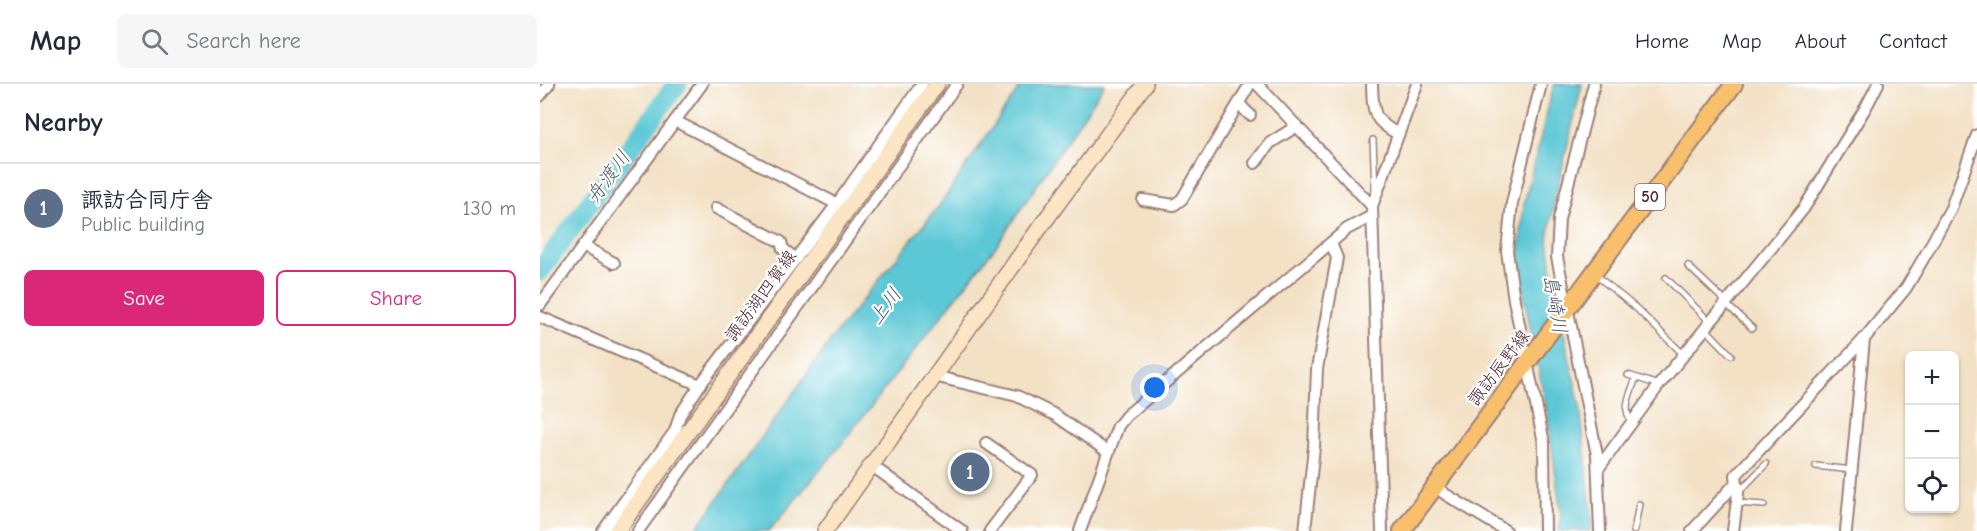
<!DOCTYPE html>
<meta charset="utf-8">
<style>
body{margin:0;font-family:"Comic Neue","Klee One",sans-serif;background:#f6f6f7;color:#1f2937}
.controls{position:absolute;right:18px;bottom:18px;display:grid;overflow:hidden;border-radius:9px;box-shadow:0 2px 4px #0004}
.controls button{width:54px;height:54px;display:grid;place-items:center;padding:0;border:0;border-bottom:2px solid #e0e1e3;background:#fff;color:#1f2937;font:30px sans-serif}
.you{position:absolute;left:615px;top:304px;width:21px;height:21px;margin:-15px;border:4px solid #fff;border-radius:50%;background:#1a73e8;box-shadow:0 0 0 9px #1a73e833}
.badge{display:grid;place-items:center;width:39px;height:39px;border-radius:50%;background:#db2777;color:#fff;font-size:20px;font-weight:700}
.pin{position:absolute;translate:-50% -50%;border:3px solid #fff;box-shadow:0 2px 6px #0006}
.list{margin:0;padding:0;list-style:none}
h2{display:flex;justify-content:space-between;align-items:center;height:78px;margin:0;padding:0 24px;font-size:26px}
h2 small{font-size:20px;font-weight:400;color:#747a83}
.list li{display:grid;grid-template-columns:39px 1fr auto;gap:18px;align-items:center;box-sizing:border-box;height:90px;padding:0 24px;border-top:2px solid #e0e1e3}
.list b{display:block;font-size:22px;white-space:nowrap}
.list p{margin:0;font-size:20px;white-space:nowrap;color:#747a83}
.list em{font-size:20px;font-style:normal;color:#747a83}
.actions{display:flex;gap:12px;padding:18px 24px}
.actions a{flex:1;padding:14px 0;border:2px solid #db2777;border-radius:9px;text-align:center;font-size:21px;color:#db2777}
.actions .main{background:#db2777;color:#fff}
.icon{flex:none;width:33px;height:33px;fill:none;stroke:currentColor;stroke-width:2;stroke-linecap:round;stroke-linejoin:round}
.map{position:relative;flex:none;width:1437px;height:447px;overflow:hidden}
header{display:flex;align-items:center;gap:36px;box-sizing:border-box;height:84px;padding:0 30px;background:#fff;border-bottom:2px solid #e0e1e3}
header strong{font-size:28px}
nav{display:flex;gap:33px;margin-inline-start:auto;font-size:21px}
.search{width:420px;height:54px;background:#f6f6f7;display:flex;align-items:center;gap:15px;box-sizing:border-box;padding:0 21px;border-radius:9px;color:#747a83;font-size:22px}
main{display:flex}
aside{flex:1;background:#fff}
.map>svg:first-child{display:block}
</style>
<header>
<strong>Map</strong>
<div class="search"><svg class="icon" aria-label="search" viewBox="0 0 24 24"><circle cx="10" cy="10" r="6"/><path d="M15 15l6 6"/></svg>Search here</div>
<nav><a>Home</a><a>Map</a><a>About</a><a>Contact</a></nav>
</header>
<main>
<aside>
<h2>Nearby<small></small></h2>
<ul class="list">
<li><span class="badge" style="background:#5c6f8a">1</span><div><b>諏訪合同庁舎</b><p>Public building</p></div><em>130 m</em></li>
</ul>
<div class="actions"><a class="main">Save</a><a>Share</a></div>
</aside>
<div class="map">
<svg width="1437" height="447" viewBox="0 0 1437 447">
<rect width="100%" height="100%" fill="#fff"/>
<filter id="ink" filterUnits="userSpaceOnUse"><feTurbulence type="fractalNoise" baseFrequency=".0167" numOctaves="2"/><feDisplacementMap in="SourceGraphic" scale="12" xChannelSelector="R" yChannelSelector="G"/><feConvolveMatrix kernelMatrix="1 2 1 2 8 2 1 2 1" color-interpolation-filters="sRGB"/></filter>
<filter id="wash" filterUnits="userSpaceOnUse"><feTurbulence type="fractalNoise" baseFrequency=".008" numOctaves="4" result="noise"/><feDisplacementMap in="SourceGraphic" scale="24" xChannelSelector="R" yChannelSelector="G"/><feGaussianBlur stdDeviation="1.35" result="paint"/><feColorMatrix in="noise" values="0 0 0 0 0 0 0 0 0 0 0 0 0 0 0 0 0 1.4 0 .05"/><feComposite in="paint" operator="in"/></filter>
<g filter="url(#wash)">
<rect width="100%" height="100%" fill="#f3e1c5"/>
<g fill="#5cc8d5" stroke="#537480" stroke-width="1.5">
<path d="M482,0H565L456,162L300,362L229,447H155L297,248L399,122Z"/>
<path d="M1014,0H1042L1015,114L1008,155L1014,204L1040,322L1052,434L1051,447H1019L1021,430L1007,327L978,182L984,120Z"/>
</g>
<g fill="none" stroke-linecap="round" stroke-linejoin="round">
<path stroke="#5cc8d5" stroke-width="20" d="M0,187L137,0"/>
</g>
</g>
<g filter="url(#ink)">
<g fill="none" stroke-linecap="round" stroke-linejoin="round">
<defs>
<g id="lane">
<path d="M833,56L835,106"/>
<path d="M1148,182L1186,218"/>
<path d="M1056,191L1097,225L1143,270"/>
<path d="M1126,194L1170,238"/>
<path d="M1185,219L1212,244"/>
<path d="M1165,244L1191,271"/>
<path d="M1088,291L1119,301"/>
<path d="M1092,338C1081,326 1091,308 1096,294"/>
<path d="M1276,382L1312,386"/>
<path d="M1198,409L1226,380"/>
<path d="M1197,419L1224,421"/>
<path d="M1094,447L1099,420"/>
</g>
<g id="street">
<path d="M717,0L832,122"/>
<path d="M832,0C833,28 832,36 858,50"/>
<path d="M1001,0L972,119L967,167L974,216L1004,359L1005,447"/>
<path d="M1054,0L1019,135L1017,173L1057,371L1060,447"/>
<path d="M0,12L9,0"/>
<path d="M699,20L710,31"/>
<path d="M135,37L297,120"/>
<path d="M715,79L730,59L757,42"/>
<path d="M603,116L634,121L642,115L710,0"/>
<path d="M176,124L241,158L243,165L256,175"/>
<path d="M43,162L74,179"/>
<path d="M0,221L162,0"/>
<path d="M0,233L160,301"/>
<path d="M1324,255L1366,204L1386,170L1411,124L1437,51"/>
<path d="M394,292L477,312L515,331L568,368"/>
<path d="M446,359L492,391L450,447"/>
<path d="M331,381L422,447"/>
<path d="M1058,385L1119,301L1264,124L1326,23L1338,0"/>
<path d="M896,402L905,410L966,447"/>
<path d="M63,447L135,347L140,331L160,301L297,120L382,0"/>
<path d="M98,447L417,0"/>
<path d="M540,447L578,342L586,332L807,145L832,132"/>
<path d="M765,447L774,363L777,285L797,174L791,159"/>
<path d="M842,447L832,122L877,0"/>
<path d="M1152,447L1196,399"/>
<path d="M1193,447L1198,409L1196,391L1324,255L1306,447"/>
</g>
<g id="secondary">
<path d="M77,447L397,0"/>
<path d="M285,447L496,149L605,0"/>
</g>
<path id="primary" d="M862,447L1194,0"/>
</defs>
<use href="#lane" stroke="#9e8078" stroke-width="8"/>
<use href="#street" stroke="#9e8078" stroke-width="14"/>
<use href="#secondary" stroke="#9e8078" stroke-width="18"/>
<use href="#primary" stroke="#9e8078" stroke-width="20"/>
<use href="#lane" stroke="#fff" stroke-width="5"/>
<use href="#street" stroke="#fff" stroke-width="10"/>
<use href="#secondary" stroke="#fce5c4" stroke-width="15"/>
<use href="#primary" stroke="#f8bf6c" stroke-width="16"/>
</g>
</g>
<g text-anchor="middle" dominant-baseline="central" stroke-width="4.5" stroke-linejoin="round" paint-order="stroke">
<rect fill="#fff" stroke="#80626b" stroke-width="1.5" x="1095" y="100" width="30" height="26" rx="4.5"/>
<g font-size="16" font-weight="bold" fill="#4a1f2b">
<text x="1110" y="113">50</text>
</g>
<g font-size="18" fill="#4a1f2b" stroke="#fff">
<text transform="translate(221 212) rotate(-54)">諏訪湖四賀線</text>
<text transform="translate(959 284) rotate(-53)">諏訪辰野線</text>
</g>
<g font-size="20" font-style="italic" fill="#505a66" stroke="#fff">
<text transform="translate(68 93) rotate(-54)">舟渡川</text>
<text transform="translate(1015 220) rotate(80)">島崎川</text>
<text transform="translate(345 222) rotate(-53)">上川</text>
</g>
</g>
</svg>
<div class="controls">
<button>+</button>
<button>−</button>
<button><svg class="icon" aria-label="locate" viewBox="0 0 24 24"><circle cx="12" cy="12" r="6"/><path d="M12 2v4M12 18v4M2 12h4M18 12h4"/></svg></button>
</div>
<div class="you"></div>
<div class="pin badge" style="left:430px;top:388px;background:#5c6f8a">1</div>
</div>
</main>
